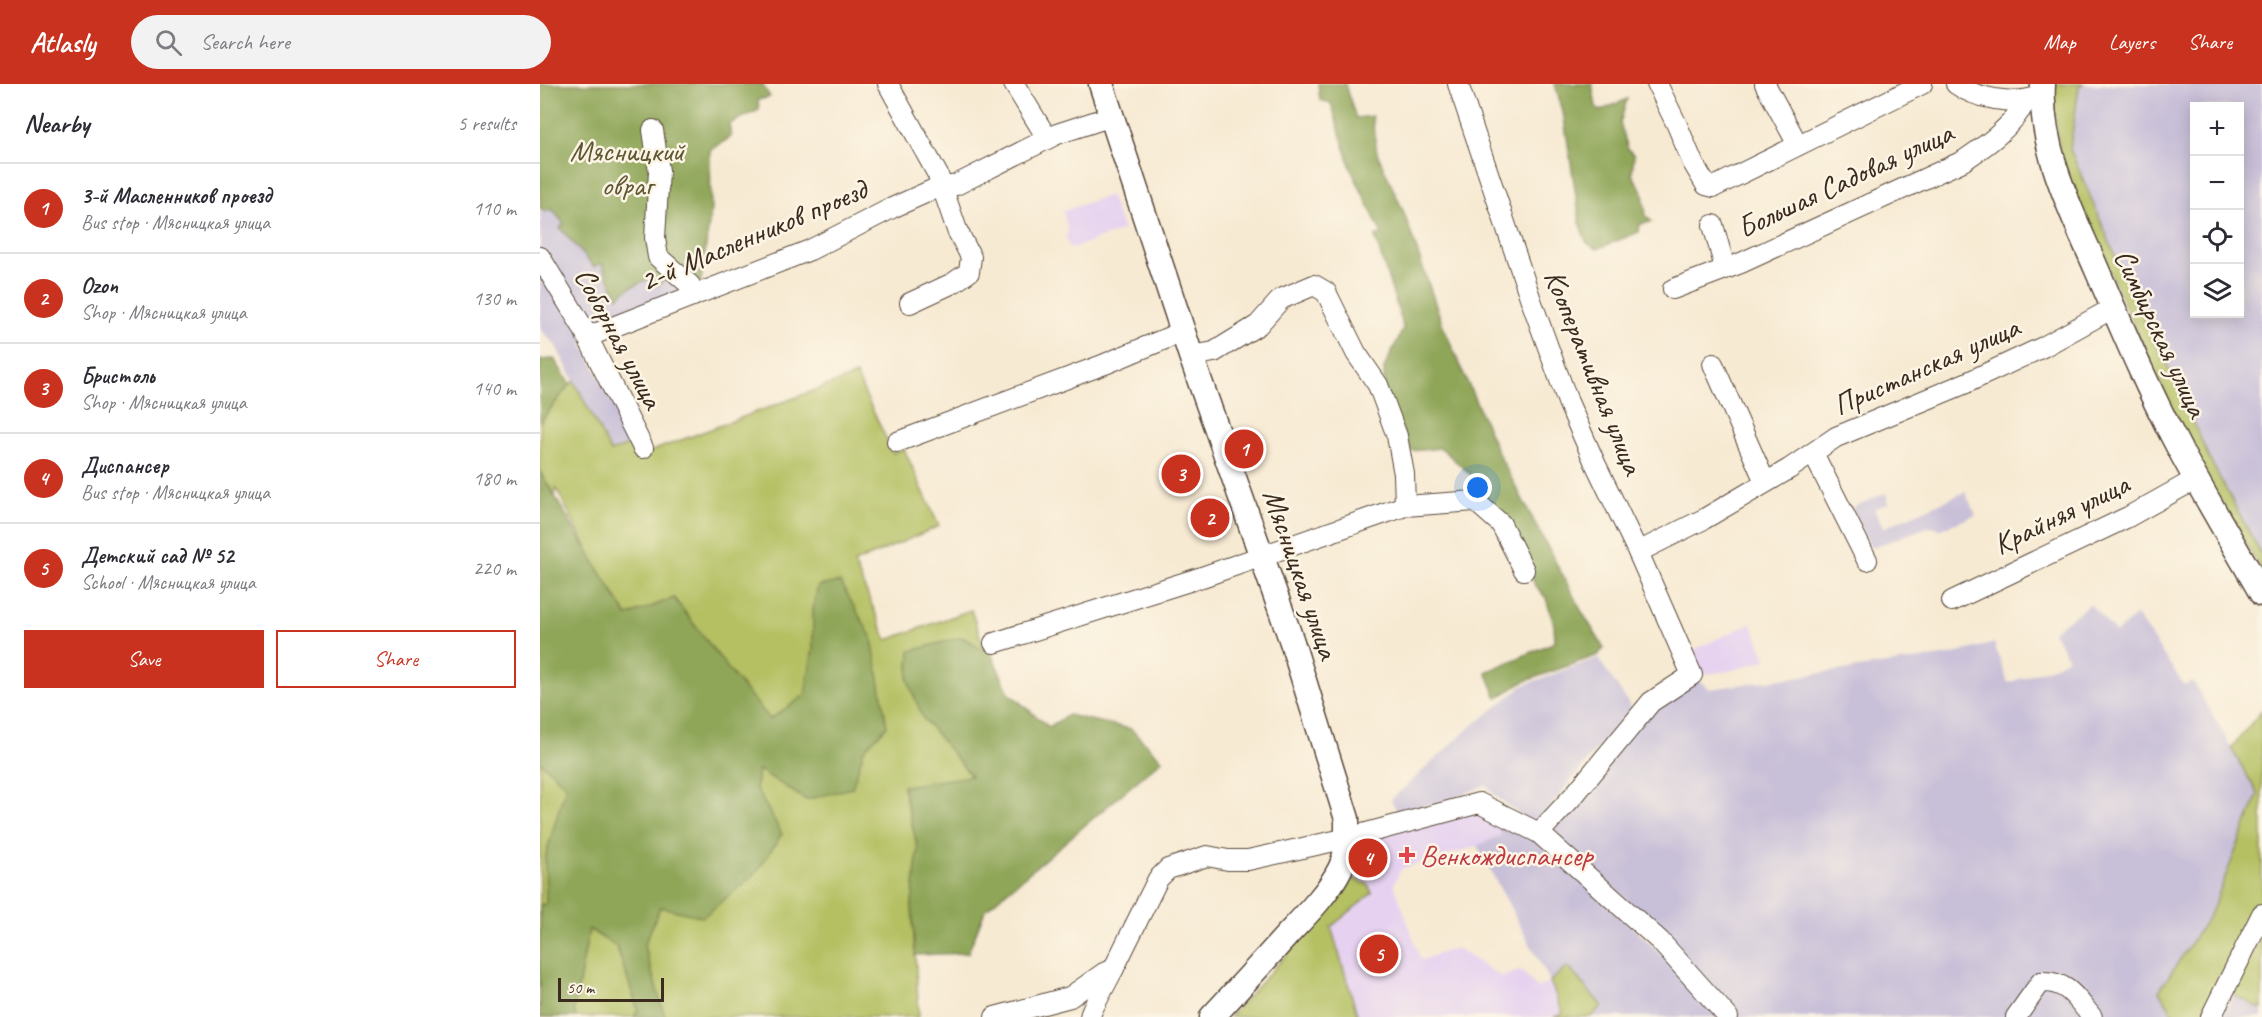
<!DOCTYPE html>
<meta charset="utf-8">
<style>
body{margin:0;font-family:Caveat,sans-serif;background:#f2f2f3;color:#2b2b33}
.controls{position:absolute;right:18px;top:18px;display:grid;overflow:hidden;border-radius:0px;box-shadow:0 3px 15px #0003}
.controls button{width:54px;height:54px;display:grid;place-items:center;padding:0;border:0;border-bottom:2px solid #e1e1e2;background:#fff;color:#2b2b33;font:30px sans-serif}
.scale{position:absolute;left:18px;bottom:15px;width:106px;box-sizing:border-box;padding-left:6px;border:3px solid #3b2a1e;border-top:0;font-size:16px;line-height:21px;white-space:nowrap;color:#3b2a1e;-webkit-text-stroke:4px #fcf5e5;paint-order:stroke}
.you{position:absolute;left:938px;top:404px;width:21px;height:21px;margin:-15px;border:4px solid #fff;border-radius:50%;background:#1a73e8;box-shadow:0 0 0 9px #1a73e833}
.badge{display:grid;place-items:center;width:39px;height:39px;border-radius:50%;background:#c8321e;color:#fff;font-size:20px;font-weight:700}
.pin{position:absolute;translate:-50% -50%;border:3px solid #fff;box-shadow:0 2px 6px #0006}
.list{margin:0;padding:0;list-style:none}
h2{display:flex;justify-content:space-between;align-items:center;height:78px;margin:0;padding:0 24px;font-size:26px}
h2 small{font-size:20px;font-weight:400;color:#7c7c81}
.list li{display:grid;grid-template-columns:39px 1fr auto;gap:18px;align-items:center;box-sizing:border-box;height:90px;padding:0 24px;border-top:2px solid #e1e1e2}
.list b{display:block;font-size:22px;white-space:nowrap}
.list p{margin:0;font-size:20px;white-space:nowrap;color:#7c7c81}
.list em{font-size:20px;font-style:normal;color:#7c7c81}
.actions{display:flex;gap:12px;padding:18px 24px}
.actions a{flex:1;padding:14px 0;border:2px solid #c8321e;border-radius:0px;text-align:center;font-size:21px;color:#c8321e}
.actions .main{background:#c8321e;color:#fff}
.icon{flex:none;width:33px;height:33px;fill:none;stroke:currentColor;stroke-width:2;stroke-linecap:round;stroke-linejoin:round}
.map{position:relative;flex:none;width:1722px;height:933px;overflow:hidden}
header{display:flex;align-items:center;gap:36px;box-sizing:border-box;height:84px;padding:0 30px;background:#c8321e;color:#fff}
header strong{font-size:28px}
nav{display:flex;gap:33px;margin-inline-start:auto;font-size:21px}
.search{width:420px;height:54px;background:#f2f2f3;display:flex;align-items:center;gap:15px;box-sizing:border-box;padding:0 21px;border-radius:33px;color:#7c7c81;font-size:22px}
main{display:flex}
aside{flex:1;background:#fff}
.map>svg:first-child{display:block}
</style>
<header>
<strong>Atlasly</strong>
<div class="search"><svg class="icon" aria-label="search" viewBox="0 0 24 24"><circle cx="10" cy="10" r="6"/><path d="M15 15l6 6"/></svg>Search here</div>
<nav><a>Map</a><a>Layers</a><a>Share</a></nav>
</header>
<main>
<aside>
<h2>Nearby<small>5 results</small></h2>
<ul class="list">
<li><span class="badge">1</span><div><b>3-й Масленников проезд</b><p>Bus stop · Мясницкая улица</p></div><em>110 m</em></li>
<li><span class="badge">2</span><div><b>Ozon</b><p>Shop · Мясницкая улица</p></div><em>130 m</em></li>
<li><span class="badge">3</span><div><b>Бристоль</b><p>Shop · Мясницкая улица</p></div><em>140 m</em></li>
<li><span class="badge">4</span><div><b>Диспансер</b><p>Bus stop · Мясницкая улица</p></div><em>180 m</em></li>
<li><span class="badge">5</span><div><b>Детский сад № 52</b><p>School · Мясницкая улица</p></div><em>220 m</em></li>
</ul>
<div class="actions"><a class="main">Save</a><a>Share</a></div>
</aside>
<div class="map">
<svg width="1722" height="933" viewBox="0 0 1722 933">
<rect width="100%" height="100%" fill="#fcf5e5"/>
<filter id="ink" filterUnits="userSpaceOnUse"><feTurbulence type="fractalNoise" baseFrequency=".0167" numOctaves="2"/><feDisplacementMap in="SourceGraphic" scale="12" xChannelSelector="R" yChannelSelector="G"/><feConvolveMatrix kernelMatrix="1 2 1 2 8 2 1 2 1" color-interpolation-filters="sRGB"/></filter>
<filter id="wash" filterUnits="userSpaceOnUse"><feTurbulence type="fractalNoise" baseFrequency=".008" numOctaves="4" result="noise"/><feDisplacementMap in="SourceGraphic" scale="24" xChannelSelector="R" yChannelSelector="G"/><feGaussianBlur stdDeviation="1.35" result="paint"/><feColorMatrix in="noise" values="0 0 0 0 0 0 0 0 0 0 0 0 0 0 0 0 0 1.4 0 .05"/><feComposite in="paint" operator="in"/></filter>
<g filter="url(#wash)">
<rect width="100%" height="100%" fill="#f7ead3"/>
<g fill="#e6d2f0">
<path d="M570,111L583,146L530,165L526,154L528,146L523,127Z"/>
<path d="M1211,539L1227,576L1190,587L1167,590L1158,586L1149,568Z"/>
<path d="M943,724L957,732L961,751L937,762L861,785L854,800L881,876L916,864L962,893L981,886L998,904L1010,897L1023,930L1014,933H818L791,843L832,809L828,800L812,794L822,780L830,760L837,753Z"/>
</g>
<g fill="#c8bfd8" fill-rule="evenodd">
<path d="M1543,0H1722V472L1668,372L1641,309L1590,206L1530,64L1539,3ZM1654,22H1700V230H1654Z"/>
<path d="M0,124L5,128L12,125L24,140L20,144L54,182L61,179L89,204L108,195L126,194L150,208L42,259L93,359L72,368L14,259L0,245Z"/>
<path d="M1425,408L1436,431L1401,445L1388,443L1331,464L1311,424L1346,409L1349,419L1334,425L1343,444Z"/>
<path d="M1550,520L1576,549L1596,531L1644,601L1653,597L1718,710L1671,829L1619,907L1634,929L1630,933H1051L1061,922L1028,884L1010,897L937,762L961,751L957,732L996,755L1125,873L1139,861L1010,750L1113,620L1158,596L1170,605L1410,571L1454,559L1468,599L1513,583L1528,574L1513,547Z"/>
<path d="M1058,574L1091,623L1003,732L989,738L953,710L946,701L892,723L889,720L860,732L851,716L927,646L984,601Z"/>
<path d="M1693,911L1722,925V933H1682Z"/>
</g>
<g fill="#b4c062" stroke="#787540" stroke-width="1.5">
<path d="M1515,0H1543L1539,3L1530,65L1590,206L1641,309L1668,372L1722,472V488L1647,358L1535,112L1519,64L1512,9Z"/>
<path d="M316,291L353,369L364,365L399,442L314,479L347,556L431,526L456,598L432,692L363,703L378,765L372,821L379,933H125L104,862L120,823L84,536L16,404L15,412L0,388V338L30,300L34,297L71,368L93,359L101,371Z"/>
<path d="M1722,626V812L1664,933H1630L1633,929L1619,907L1671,829L1718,710L1691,664Z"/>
<path d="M0,644L52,689L0,933Z"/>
<path d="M812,794L828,800L832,809L791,843L818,933H689L772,843L805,806Z"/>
<path d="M49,845L77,863L98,926L94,933H36L34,925Z"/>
<path d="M1722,850V925L1693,911Z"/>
<path d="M1028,883L1062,922L1051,933H1014L1023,930L1010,897Z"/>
</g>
<g fill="#8fa658" stroke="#65683b" stroke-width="1.5">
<path d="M0,0H222L230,13L218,16L219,26L189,40L191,53L170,66L171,125L160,204L150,208L126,194L119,201L108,195L89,204L78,213L61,179L54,183L20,144L24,140L12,125L5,128L0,124Z"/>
<path d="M778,0H805L816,34L832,32L837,69L864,129L903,242L959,371L1042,528L1064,564L1058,571L985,597L957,614L946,588L1015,558L1014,541L1006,514L995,501L974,454L948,417L939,398L901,364L871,367L844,304V284L863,245L862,238L835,153L842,150L811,85L791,19L780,16Z"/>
<path d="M1015,0H1052L1056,23L1060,27L1087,15L1080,39L1088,65L1094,71L1092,90L1103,109L1106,132L1112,138L1100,140L1099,148L1057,165L1047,159L1041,144L1023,28Z"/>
<path d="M14,275L30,300L0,338V276Z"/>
<path d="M0,388L87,532L134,514L196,595L230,635L265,611L273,565V523L278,502L300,498L332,554L347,642L324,666L312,704L266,716L218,685L216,704L242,750L216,789L163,833L120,823L104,862L125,933H94L98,926L77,863L49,845L34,925L36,933H0V821L6,820L5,774L26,701L0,678Z"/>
<path d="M422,553L451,569L469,609L509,643L528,631L591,645L622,676L445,826L428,869L375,871L372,821L378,765L363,702L431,692L383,634L368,597L370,567Z"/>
</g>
</g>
<g filter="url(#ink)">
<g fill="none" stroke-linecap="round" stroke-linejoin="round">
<defs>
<g id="minor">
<path d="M348,0L398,91L417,146L431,173L429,188L413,199L370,219"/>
<path d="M474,0L507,54"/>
<path d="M918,0L992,219L1028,318L1055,379L1098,468L1152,591L1111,618L1035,710L999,749"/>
<path d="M1117,0L1137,41L1153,79L1166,101L1174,103L1382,0"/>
<path d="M1225,0L1258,61"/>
<path d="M1416,0C1436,15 1474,21 1497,13"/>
<path d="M113,46L119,87L115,154L118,173L150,201L153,212"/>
<path d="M1173,141L1185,184"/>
<path d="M0,173L42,242L103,364"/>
<path d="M1133,205L1201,179L1423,77C1448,60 1471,44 1486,17"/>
<path d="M47,253L270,166L352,124L392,106L416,101L517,50L572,32"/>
<path d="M651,272L674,268L718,241L741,215L774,201L786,208L816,269L838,301L857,352L864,390L865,422"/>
<path d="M1173,280L1225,398"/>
<path d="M357,358L565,280L644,247"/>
<path d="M1273,369L1327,476"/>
<path d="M1098,468L1164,435L1249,385L1296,353L1426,299L1503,263L1573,224"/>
<path d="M1412,517L1588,433L1656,395"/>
<path d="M454,559L662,493L865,422L935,417L961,440L984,486"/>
<path d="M455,933L530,913L564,889L573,886L618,795L628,785L667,772L688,776H708L808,754L939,719L999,749L1120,857L1188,933"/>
<path d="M550,933L552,926L573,886"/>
<path d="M1476,933L1501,898C1528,897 1536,914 1552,933"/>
<path d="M1671,933L1722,830"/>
</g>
<g id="major">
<path d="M561,0L651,272L752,558L807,735C807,752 808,769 800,785C788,809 766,831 748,850C723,878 698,905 672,933"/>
<path d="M1503,0C1499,65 1532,128 1557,186C1583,246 1608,306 1639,364C1665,413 1694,461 1722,510"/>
</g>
</defs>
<use href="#minor" stroke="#574739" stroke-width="22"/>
<use href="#major" stroke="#574739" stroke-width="27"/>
<use href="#minor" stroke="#fff" stroke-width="20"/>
<use href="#major" stroke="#fff" stroke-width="24"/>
</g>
</g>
<path fill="#e0444e" stroke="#fcf5e5" stroke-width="2" d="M864 762h6v6h6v6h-6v6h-6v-6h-6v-6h6z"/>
<g text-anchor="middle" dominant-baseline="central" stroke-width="5" stroke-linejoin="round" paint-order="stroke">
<g font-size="30" fill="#5f5732" stroke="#fcf5e5">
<text x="87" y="67">Мясницкий<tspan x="87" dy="34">овраг</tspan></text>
</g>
<g font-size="30" fill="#3b2a1e" stroke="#fcf5e5">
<text transform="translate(1305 96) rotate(-25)">Большая Садовая улица</text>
<text transform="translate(213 151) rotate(-23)">2-й Масленников проезд</text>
<text transform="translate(1621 249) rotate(65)">Симбирская улица</text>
<text transform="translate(79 254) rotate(62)">Соборная улица</text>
<text transform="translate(1386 282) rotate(-24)">Пристанская улица</text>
<text transform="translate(1054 288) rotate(68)">Кооперативная улица</text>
<text transform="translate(1521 430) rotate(-26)">Крайняя улица</text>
<text transform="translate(761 490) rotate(71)">Мясницкая улица</text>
</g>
<g font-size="30" fill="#be3a42" stroke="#fcf5e5" text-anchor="start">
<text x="880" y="771">Венкождиспансер</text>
</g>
</g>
</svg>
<div class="controls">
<button>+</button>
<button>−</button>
<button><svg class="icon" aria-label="locate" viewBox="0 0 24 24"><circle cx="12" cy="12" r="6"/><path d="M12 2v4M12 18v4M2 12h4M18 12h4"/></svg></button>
<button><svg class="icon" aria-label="layers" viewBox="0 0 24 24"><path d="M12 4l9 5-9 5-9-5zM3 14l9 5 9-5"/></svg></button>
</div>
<div class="scale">50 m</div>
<div class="you"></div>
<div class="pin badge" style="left:704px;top:365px">1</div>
<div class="pin badge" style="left:670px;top:434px">2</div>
<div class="pin badge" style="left:641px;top:390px">3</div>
<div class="pin badge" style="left:828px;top:774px">4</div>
<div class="pin badge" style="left:839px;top:870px">5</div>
</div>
</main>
